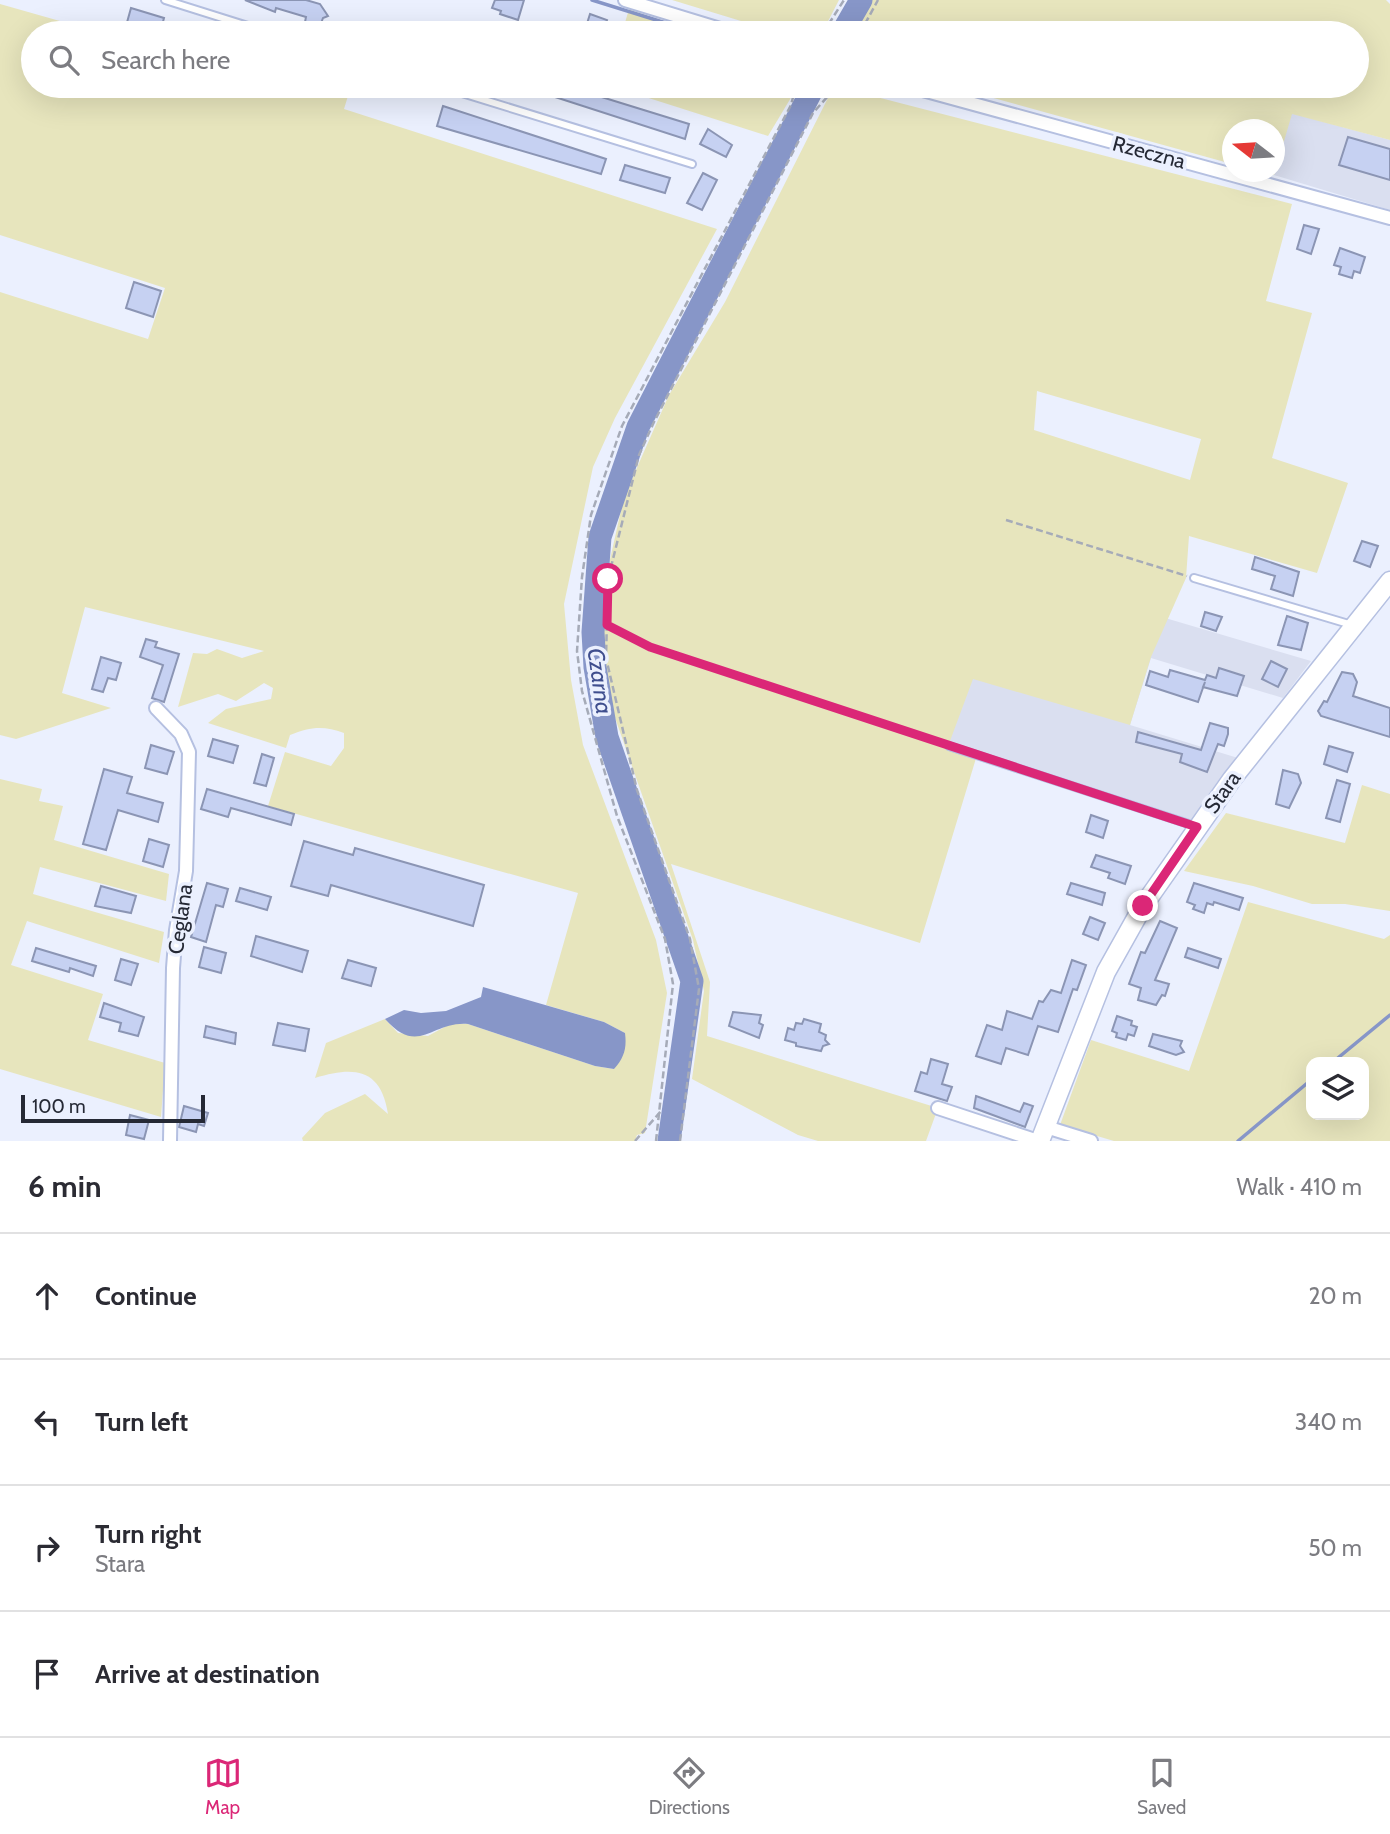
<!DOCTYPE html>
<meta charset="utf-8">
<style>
body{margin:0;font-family:Cabin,sans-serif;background:#f7f7f7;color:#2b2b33}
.controls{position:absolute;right:21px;bottom:21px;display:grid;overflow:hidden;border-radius:14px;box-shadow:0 7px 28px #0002}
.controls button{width:63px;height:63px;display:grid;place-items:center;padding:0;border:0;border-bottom:2px solid #e1e1e2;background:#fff;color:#2b2b33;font:35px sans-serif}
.compass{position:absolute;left:1222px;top:119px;width:63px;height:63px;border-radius:50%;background:#fff;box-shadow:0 7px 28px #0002;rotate:287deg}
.scale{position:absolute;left:21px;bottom:18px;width:184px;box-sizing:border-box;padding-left:7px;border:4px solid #252935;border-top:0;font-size:19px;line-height:24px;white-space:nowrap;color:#252935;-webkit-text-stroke:5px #ebf0fe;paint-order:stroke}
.stop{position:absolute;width:21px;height:21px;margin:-16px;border:5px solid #db2777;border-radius:50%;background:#fff}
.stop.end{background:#db2777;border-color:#fff;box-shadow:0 2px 7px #0008}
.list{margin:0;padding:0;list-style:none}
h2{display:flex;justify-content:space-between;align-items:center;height:91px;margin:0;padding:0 28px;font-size:30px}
h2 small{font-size:23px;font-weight:400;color:#7c7c81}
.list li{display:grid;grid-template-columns:46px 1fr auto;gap:21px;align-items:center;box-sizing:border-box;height:126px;padding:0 28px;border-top:2px solid #e1e1e2}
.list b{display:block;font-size:26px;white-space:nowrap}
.list p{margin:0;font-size:23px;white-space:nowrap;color:#7c7c81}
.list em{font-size:23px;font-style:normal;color:#7c7c81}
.icon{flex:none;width:38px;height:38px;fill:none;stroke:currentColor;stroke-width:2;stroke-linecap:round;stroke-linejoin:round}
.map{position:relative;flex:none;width:1390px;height:1141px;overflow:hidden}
.search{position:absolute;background:#fff;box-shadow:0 7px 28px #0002;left:21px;right:21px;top:21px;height:77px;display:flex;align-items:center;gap:18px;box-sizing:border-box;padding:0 24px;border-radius:38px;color:#7c7c81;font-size:26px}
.sheet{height:595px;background:#fff}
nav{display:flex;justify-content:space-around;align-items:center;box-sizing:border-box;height:98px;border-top:2px solid #e1e1e2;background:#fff;font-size:19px;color:#7c7c81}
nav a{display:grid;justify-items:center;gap:4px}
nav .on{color:#db2777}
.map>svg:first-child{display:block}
</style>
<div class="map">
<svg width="1390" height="1141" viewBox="0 0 1390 1141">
<rect width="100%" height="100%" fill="#ebf0fe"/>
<g fill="#dadff0">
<path d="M1291,113L1390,140V210L1274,175Z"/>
<path d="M890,537L1311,661L1283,698L1151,658L1130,725L1238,758L1192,820L950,741Z"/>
</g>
<g fill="#e7e5bd" fill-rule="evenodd">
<path d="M672,0H839L822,33H780Z"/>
<path d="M871,0H1386L1390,4V140L1292,114L1274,175L1259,172H1274V130H1232V164L950,86H1357V33H852Z"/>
<path d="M0,4L102,33H33V86H351L344,109L717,229L615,418L593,467L564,604L571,680L583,745L656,940L667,993L645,1133L637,1135L635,1141H303L302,1138L325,1113L365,1094L388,1114C381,1068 354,1066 315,1078L326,1043L385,1019L398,1033L428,1036L452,1023L468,1024L595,1066L614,1069L625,1033L604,1022L546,1005L578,893L268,806L285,752L331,766L344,748V733C323,725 310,727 290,735L286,748L208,723L226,709L271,699L273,688L264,683L236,701L218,694L178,707L193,653L207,654L217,649L242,658L264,651L85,607L62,693L111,708L16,739L0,735V292L148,339L165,288L0,235Z"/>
<path d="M629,9L695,33H622Z"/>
<path d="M611,86H798L768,136Z"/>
<path d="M834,86L1292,204L1266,301L1312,313L1272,458L1348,483L1317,573L1189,536L1186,578L1151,657L1130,725L973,679L950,741L977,755L920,943L671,864L710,982L707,1036L938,1108L926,1141H818L798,1135L692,1079L704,991L693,940L613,712L601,643L607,573L624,497L669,395L725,302ZM1037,391L1201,439L1190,480L1034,430Z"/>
<path d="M0,779L42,789L39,801L63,806L54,840L169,874L166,901L40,867L33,894L164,932L159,963L27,921L11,965L103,994L88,1040L165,1063L161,1117L0,1069Z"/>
<path d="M1362,785L1390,794V911L1345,904H1312L1253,886L1184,871L1226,813L1345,843Z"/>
<path d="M1248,902L1384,939L1390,935V1141H1114L1060,1125L1091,1040L1189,1071ZM1311,1062H1364V1115H1311Z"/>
</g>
<path fill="#8796c8" d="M483,987L604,1022L625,1033C627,1048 624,1058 614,1069L595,1066L468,1024C431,1021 419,1057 385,1019L404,1010L421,1013L446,1011L481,997Z"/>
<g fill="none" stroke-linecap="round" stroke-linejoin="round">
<g stroke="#8796c8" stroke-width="3.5">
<path d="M592,0L698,33"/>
<path d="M1333,1062L1390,1015"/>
<path d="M1238,1141L1311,1080"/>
</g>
<g stroke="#8796c8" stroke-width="23">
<path d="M842,33L861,0"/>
<path d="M669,1141L692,981L607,737L595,667L593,632L600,537L638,427L814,86"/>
</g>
</g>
<g fill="#c6d1f2" stroke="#8b95b4" stroke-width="2">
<path d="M245,0H306L320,4L328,16L323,18L320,26L305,22L306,17L276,8L275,12Z"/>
<path d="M495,0H524L518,20L500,14L501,11L492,8Z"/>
<path d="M131,8L164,18L160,33L126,26Z"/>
<path d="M590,14L607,20L603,33H584Z"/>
<path d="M521,86H566L689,124L685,139Z"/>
<path d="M443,106L606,159L601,174L437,126Z"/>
<path d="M708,129L732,145L726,157L700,144Z"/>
<path d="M1348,137L1390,149V180L1339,165Z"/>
<path d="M625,165L670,178L665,193L620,180Z"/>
<path d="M703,173L717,180L702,210L687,203Z"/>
<path d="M1304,225L1319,229L1311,254L1297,249Z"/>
<path d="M1340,248L1365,257L1360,273L1354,271L1352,278L1339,274L1341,267L1334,265Z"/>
<path d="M134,282L161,291L153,317L126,308Z"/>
<path d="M1362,541L1378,546L1370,567L1354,561Z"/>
<path d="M1255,557L1299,572L1293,596L1271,589L1275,576L1252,569Z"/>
<path d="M1205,612L1222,617L1216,631L1201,626Z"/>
<path d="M1287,616L1308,623L1301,650L1278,645Z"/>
<path d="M146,639L157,642L155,647L179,654L164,702L152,698L163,665L140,657Z"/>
<path d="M101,657L121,663L116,680L108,678L103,692L92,689Z"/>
<path d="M1271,661L1287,669L1278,687L1262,679Z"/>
<path d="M1219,668L1244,676L1237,696L1203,687L1205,682L1198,702L1146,685L1150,671L1168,677L1170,670L1205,680L1207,675L1216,678Z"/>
<path d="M1342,672L1353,674L1357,682L1353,696L1390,708V737L1321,716L1318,711L1324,701L1327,702Z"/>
<path d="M1210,723L1228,728V734L1224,746L1218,744L1207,772L1180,762L1182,754L1136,742L1138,732L1201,750Z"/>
<path d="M213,739L238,746L233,763L208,756Z"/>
<path d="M151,745L174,752L167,774L145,768Z"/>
<path d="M1329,746L1353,753L1347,772L1324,764Z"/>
<path d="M262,754L274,758L266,786L254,783Z"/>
<path d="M104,769L132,777L127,793L163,803L158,822L118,810L106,850L83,844Z"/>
<path d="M1283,770L1298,774L1301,783L1289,808L1276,804Z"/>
<path d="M1337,780L1350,784L1340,822L1326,818Z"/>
<path d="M207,789L294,814L291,825L231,808L228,817L201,809Z"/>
<path d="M1091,815L1108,821L1103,838L1086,832Z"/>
<path d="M149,839L169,845L163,867L143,861Z"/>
<path d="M304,841L353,855L355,848L484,885L473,926L331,885L328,896L291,886Z"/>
<path d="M1096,855L1131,866L1125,884L1108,878L1110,873L1091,867Z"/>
<path d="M207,883L228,889L223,907L216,905L206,942L191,937Z"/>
<path d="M1071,883L1105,893L1102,905L1067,894Z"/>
<path d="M1194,883L1243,898L1239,910L1214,902L1213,905L1207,903L1204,913L1193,909L1195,905L1187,902Z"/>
<path d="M101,886L136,896L131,913L95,906Z"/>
<path d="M240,888L271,897L267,910L236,901Z"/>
<path d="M1090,917L1105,923L1098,940L1083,934Z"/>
<path d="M1160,921L1177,928L1155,980L1169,984L1165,996L1162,995L1156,1005L1138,1000L1141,988L1129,984L1141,952L1145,953Z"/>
<path d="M256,936L308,951L302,972L251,956Z"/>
<path d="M204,947L226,953L221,973L199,967Z"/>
<path d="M36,948L96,966L93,976L70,968L69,972L32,961Z"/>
<path d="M1188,948L1221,959L1218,968L1185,957Z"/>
<path d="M121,959L138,964L131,985L115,980Z"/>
<path d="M348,960L376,968L371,986L342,978Z"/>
<path d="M1072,960L1086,965L1077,990L1073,989L1058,1032L1038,1026L1028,1055L1006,1048L1001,1064L976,1056L987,1025L1002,1030L1007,1011L1032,1019L1039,1001L1043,1002L1051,990L1061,993Z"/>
<path d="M104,1003L144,1017L138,1036L119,1031L121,1023L100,1017Z"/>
<path d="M733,1012L761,1015L759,1023L763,1025L759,1038L729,1026Z"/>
<path d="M1117,1016L1132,1021L1131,1025L1137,1027L1134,1036L1128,1034L1126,1040L1116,1037L1117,1033L1112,1031Z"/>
<path d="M804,1019L821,1024L819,1032L826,1035L825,1040L829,1044L823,1046L821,1051L796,1046V1043L785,1040L788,1028L794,1030L796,1023L802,1024Z"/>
<path d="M278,1023L309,1029L305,1051L273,1045Z"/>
<path d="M206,1026L236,1033L235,1044L204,1037Z"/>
<path d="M1153,1034L1182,1041L1180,1046L1184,1052L1176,1055L1149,1046Z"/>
<path d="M931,1059L948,1064L942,1084L952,1087L947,1101L915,1091L921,1072L927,1074Z"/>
<path d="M976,1096L1020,1112L1024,1103L1033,1106L1025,1127L974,1108Z"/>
<path d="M184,1106L208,1113L204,1126L198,1124L196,1132L179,1127Z"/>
<path d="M130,1115L149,1120L144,1139L126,1135Z"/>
</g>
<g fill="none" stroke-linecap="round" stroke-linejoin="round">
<defs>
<g id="lane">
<path d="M165,0L270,33"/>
<path d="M439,86L692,164"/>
<path d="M1194,578L1352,625"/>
<path d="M949,746L1195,826"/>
</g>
<g id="street">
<path d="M625,0L733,33"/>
<path d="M908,86L1390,218"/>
<path d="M156,708L181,734L189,752L186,871L176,930L173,968L170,1141"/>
<path d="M938,1108L1038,1141"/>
<path d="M1046,1127L1091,1141"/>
</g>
<path id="secondary" d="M1040,1141L1106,972L1143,906L1232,779L1390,581"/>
</defs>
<use href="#lane" stroke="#b5c0e1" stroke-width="10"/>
<use href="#street" stroke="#b5c0e1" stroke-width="16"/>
<use href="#secondary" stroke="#b5c0e1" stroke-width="21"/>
<g stroke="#a6abb8" stroke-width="2.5" stroke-dasharray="7 3.5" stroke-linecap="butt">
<path d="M823,33L844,0"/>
<path d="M860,33L878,0"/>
<path d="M1006,520L1187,576"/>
<path d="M607,625L650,647L942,744"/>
<path d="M635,1141L661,1111"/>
<path d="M656,1141L673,984L665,939L617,816L582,691L577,651L582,577L591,515L622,426L791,105L796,86"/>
<path d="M680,1141L699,989L690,939L637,790L606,658L608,579L639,455L654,422L813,113L837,86"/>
</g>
<use href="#lane" stroke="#fff" stroke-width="6"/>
<use href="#street" stroke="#fff" stroke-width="12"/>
<use href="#secondary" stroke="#fff" stroke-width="18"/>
</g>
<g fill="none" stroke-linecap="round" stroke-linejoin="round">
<path stroke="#db2777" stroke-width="9" d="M608,579L607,625L650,647L1197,827L1143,906"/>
</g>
<g text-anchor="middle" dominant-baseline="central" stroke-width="7" stroke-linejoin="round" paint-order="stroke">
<g font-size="21" fill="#252935" stroke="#ebf0fe">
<text transform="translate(1149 152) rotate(15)">Rzeczna</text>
<text transform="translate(1222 792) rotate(-54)">Stara</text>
<text transform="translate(180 919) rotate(-82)">Ceglana</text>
</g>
<g font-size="23" font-style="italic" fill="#3f4e8e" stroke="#ebf0fe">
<text transform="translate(600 681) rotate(82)">Czarna</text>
</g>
</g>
</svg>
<div class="controls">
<button><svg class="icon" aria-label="layers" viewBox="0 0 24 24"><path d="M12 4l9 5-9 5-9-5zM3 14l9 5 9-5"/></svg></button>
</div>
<svg class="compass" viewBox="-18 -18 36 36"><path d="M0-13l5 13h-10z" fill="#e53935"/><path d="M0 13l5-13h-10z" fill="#7c7c81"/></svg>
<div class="scale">100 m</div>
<div class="stop" style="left:608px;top:579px"></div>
<div class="stop end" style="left:1143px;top:906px"></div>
<div class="search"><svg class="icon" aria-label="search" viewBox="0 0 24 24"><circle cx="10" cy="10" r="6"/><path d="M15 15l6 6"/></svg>Search here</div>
</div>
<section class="sheet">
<h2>6 min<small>Walk · 410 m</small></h2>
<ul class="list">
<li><svg class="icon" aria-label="ahead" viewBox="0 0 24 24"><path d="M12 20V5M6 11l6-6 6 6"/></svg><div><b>Continue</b></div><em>20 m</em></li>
<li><svg class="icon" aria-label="left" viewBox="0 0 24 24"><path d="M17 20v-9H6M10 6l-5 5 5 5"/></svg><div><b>Turn left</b></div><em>340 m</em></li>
<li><svg class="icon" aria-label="right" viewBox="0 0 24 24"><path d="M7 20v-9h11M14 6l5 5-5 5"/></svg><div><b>Turn right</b><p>Stara</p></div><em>50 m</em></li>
<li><svg class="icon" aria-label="arrive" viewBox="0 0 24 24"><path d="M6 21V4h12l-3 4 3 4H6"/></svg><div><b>Arrive at destination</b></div></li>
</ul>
</section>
<nav>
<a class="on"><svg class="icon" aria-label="map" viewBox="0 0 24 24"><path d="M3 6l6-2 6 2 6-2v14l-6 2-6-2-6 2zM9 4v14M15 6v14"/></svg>Map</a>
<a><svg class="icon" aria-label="directions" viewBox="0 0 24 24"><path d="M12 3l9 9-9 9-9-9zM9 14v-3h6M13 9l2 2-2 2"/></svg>Directions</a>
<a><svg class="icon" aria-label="saved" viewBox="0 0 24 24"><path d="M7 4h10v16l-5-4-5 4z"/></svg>Saved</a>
</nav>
